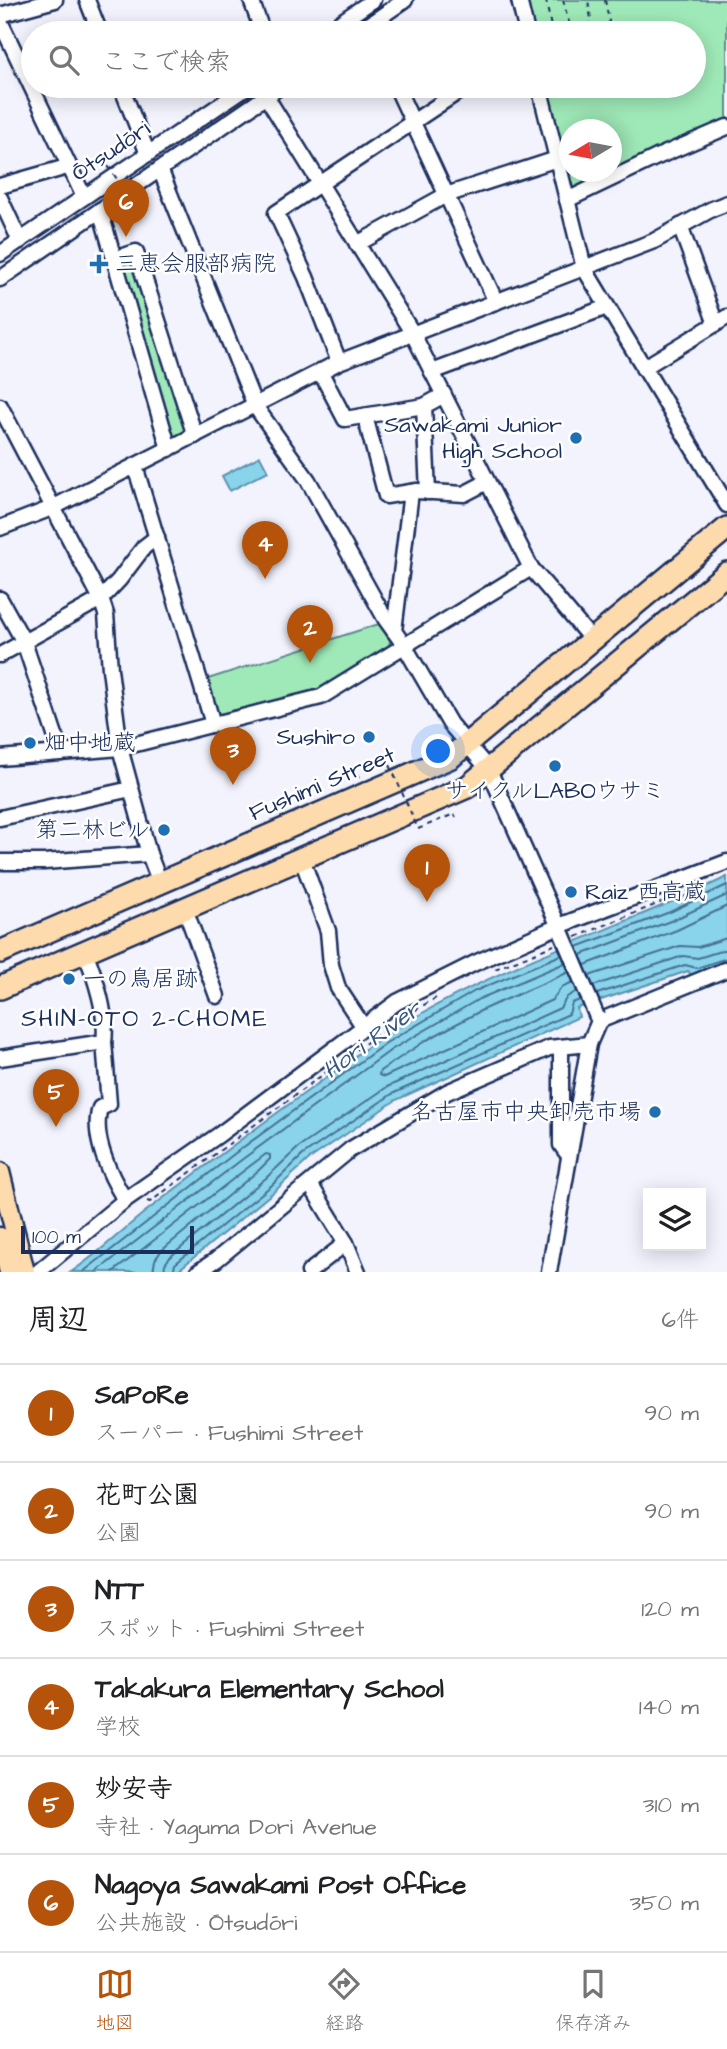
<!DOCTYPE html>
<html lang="ja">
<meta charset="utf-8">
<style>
body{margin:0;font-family:"Architects Daughter","Klee One",sans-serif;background:#f2f2f2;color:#202124}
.controls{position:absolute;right:21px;bottom:21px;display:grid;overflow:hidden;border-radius:0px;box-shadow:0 4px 18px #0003}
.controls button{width:63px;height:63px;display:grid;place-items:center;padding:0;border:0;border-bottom:2px solid #e0e0e0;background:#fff;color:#202124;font:35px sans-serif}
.compass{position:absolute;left:559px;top:119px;width:63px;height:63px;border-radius:50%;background:#fff;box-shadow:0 4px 18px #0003;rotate:260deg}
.scale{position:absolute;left:21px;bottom:18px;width:173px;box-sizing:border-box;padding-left:7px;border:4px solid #1b2f5e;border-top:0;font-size:19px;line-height:24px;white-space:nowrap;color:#1b2f5e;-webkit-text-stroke:5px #fff;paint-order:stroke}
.you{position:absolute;left:439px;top:752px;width:24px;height:24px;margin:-18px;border:5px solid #fff;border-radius:50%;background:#1a73e8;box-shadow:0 0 0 10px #1a73e833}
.badge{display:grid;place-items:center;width:46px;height:46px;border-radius:50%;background:#b45309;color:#fff;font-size:23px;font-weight:700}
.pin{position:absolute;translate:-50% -58px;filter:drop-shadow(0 2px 4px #0008)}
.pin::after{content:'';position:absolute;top:37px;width:24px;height:21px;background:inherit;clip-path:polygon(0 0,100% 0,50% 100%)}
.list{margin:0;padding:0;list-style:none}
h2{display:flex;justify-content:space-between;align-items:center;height:91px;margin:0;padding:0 28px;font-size:30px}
h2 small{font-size:23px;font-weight:400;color:#757577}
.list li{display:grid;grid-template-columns:46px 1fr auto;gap:21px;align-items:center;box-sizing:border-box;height:98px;padding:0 28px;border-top:2px solid #e0e0e0}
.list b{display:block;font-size:26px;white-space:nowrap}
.list p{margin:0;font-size:23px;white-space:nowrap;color:#757577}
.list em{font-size:23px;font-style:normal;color:#757577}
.icon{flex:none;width:38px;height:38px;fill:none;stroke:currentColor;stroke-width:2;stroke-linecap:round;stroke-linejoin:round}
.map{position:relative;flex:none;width:727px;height:1272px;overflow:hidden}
.search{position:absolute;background:#fff;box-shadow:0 4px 18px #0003;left:21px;right:21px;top:21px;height:77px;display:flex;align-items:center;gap:18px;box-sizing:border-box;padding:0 24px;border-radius:38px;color:#757577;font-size:26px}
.sheet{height:679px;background:#fff}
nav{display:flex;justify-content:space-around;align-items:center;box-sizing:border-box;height:98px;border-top:2px solid #e0e0e0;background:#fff;font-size:19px;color:#757577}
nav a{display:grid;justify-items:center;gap:4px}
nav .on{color:#b45309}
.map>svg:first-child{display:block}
</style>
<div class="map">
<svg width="727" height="1272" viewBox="0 0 727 1272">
<rect width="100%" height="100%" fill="#f2f3fd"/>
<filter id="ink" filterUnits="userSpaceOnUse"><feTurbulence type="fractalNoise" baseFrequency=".0143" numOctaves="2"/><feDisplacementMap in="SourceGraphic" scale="14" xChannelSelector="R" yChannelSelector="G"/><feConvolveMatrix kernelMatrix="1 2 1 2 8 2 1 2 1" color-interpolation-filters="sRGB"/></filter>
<g filter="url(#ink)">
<g fill="#9fe9b8" stroke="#5d8c8b" stroke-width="2" fill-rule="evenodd">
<path d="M527,0H727V120L575,190L571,187L546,86H694V33H533ZM570,130H612V172H570Z"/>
<path d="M124,260H135L189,430L176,440L171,438L121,264Z"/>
<path d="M379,624L390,640L389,645L318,689L220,714L215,712L205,680Z"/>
</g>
<g fill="#89d4ea" stroke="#5d92b2" stroke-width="2">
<path d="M260,456L268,471L230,491L222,476Z"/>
<path d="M727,877V964L693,977L688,971L577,1008L579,1017L396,1100L308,1160L276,1190L176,1272H71C97,1255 120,1232 145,1212C201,1169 258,1126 316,1085C347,1062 378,1038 412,1019C512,960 623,927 727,877Z"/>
</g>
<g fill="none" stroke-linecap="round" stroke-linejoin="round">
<g stroke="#477196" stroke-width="2">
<path d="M577,947L670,912L727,885"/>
<path d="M581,955L673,920L727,895"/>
<path d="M585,965L677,930L727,906"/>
<path d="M569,972L484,1009L425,1041L380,1071L379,1075L384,1077L552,1000L562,987L573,982"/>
<path d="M589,976L680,946L698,947L727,938"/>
<path d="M593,986L683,956L698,958L727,949"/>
<path d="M597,994L685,965L697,968L727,958"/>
<path d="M83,1272L234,1154L386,1043L475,991L561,955"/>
<path d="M96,1272L240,1161L391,1050L479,999L565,963"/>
<path d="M113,1272L246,1169L266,1154L270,1155V1159L259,1170L161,1251L155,1260L153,1272"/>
<path d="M164,1272L165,1264L170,1257L266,1178L298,1148L387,1087L560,1008L567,997L577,991"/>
<path d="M173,1272L175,1264L272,1185L303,1155L392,1094L569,1014L572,1003L580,1000"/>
</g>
<defs>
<g id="minor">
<path d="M87,0L100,33"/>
<path d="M251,0L263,33"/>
<path d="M519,0L527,33"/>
<path d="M0,15L55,0"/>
<path d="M0,21L84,197"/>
<path d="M325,33L373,0"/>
<path d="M357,33L405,0"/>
<path d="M121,86L148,154"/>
<path d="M269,86L266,96L413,334L531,568L592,640"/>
<path d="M396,86L496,302"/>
<path d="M539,86L584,268L727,505"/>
<path d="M160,169L255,406L308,480L386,620L404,645L450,724L489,770L563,936"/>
<path d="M0,186L67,167"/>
<path d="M0,198L20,241"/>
<path d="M567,200L657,157L727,127"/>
<path d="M100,210L169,449"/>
<path d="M680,226L716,324"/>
<path d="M357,244L446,195L557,159"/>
<path d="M0,254L248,86"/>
<path d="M114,259L136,252L195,436"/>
<path d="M0,279L281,86"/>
<path d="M339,362L306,277L276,213L467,86"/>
<path d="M643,368L727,317"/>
<path d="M320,371L345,419L424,406L444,395"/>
<path d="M432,372L607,307"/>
<path d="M0,406L101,599L106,614L110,669L120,748L149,854L160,883"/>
<path d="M424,406L428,492"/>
<path d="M365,416L386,496L417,491L464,494L487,482"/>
<path d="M135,466L213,724"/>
<path d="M0,528L52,508L339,362L654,241L712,209L727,203"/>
<path d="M0,599L24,642L61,753"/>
<path d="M394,631L411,492"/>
<path d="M0,655L101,599L119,580L144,547L157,537"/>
<path d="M0,758L120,748L321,697L531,568"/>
<path d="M0,818L131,789"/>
<path d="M302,859L328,931L331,965L338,988L363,1026"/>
<path d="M0,862H44L149,854"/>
<path d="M185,909L217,996"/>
<path d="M104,1042L109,1104L100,1108C91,1136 110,1176 125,1200"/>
<path d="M561,1047V1145L566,1152"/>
<path d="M0,1058L104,1042C108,1016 95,976 85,952"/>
<path d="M310,1184L346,1243L358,1272"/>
<path d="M38,1272L125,1200L220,1134L397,1002L475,963L559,926L727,862"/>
<path d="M198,1272L216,1260L351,1149L447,1092L549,1048L589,1044"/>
<path d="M309,1272L346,1243"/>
<path d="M549,1272L589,1044L599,1021L727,969"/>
</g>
<g id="major">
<path d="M0,1172L25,1272"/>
<path d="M0,1237L9,1272"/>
</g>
<g id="highway">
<path d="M0,952L451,757L727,528"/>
<path d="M0,988L467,787L727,573"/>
</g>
</defs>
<use href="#minor" stroke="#1b2f5e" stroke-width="19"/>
<use href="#major" stroke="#1b2f5e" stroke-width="23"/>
<use href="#highway" stroke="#1b2f5e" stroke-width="26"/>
<g stroke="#1b2f5e" stroke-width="2" stroke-dasharray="5 5" stroke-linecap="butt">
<path d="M546,0L552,33"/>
<path d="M563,0L570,26L577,31L582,30"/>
<path d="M605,0L609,21L606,33"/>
<path d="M583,33L582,30L587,28L591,19L588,0"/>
<path d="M143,197L151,193"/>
<path d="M356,774L360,778"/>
<path d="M418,829L454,814L456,817"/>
<path d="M576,937L694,889"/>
<path d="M495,969L554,945"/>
<path d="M147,1201L150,1202L393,1023L436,998"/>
</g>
<use href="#minor" stroke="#fff" stroke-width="14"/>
<use href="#major" stroke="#fedbac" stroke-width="18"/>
<use href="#highway" stroke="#fedbac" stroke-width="21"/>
<defs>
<path id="minor-bridge" d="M563,936L597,1017"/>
</defs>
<use href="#minor-bridge" stroke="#1b2f5e" stroke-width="19" stroke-linecap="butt"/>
<g stroke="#1b2f5e" stroke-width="2" stroke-dasharray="5 5" stroke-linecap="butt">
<path d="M108,166L133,202"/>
<path d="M390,765L418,829"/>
</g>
<use href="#minor-bridge" stroke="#fff" stroke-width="14"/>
</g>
</g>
<g fill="#1f6fb2" stroke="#fff" stroke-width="2.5">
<path d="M95.5 253.5h7v7h7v7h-7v7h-7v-7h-7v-7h7z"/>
<circle cx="576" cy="438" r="7"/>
<circle cx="369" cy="737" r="7"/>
<circle cx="30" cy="743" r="7"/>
<circle cx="555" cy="766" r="7"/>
<circle cx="164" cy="830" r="7"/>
<circle cx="571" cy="892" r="7"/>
<circle cx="69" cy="979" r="7"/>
<circle cx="655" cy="1112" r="7"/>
</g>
<g text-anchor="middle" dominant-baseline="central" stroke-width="5" stroke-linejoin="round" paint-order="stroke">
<g font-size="23" fill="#1b2f5e" stroke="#fff">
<text transform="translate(111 151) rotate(-34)">Ōtsudōri</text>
<text transform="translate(322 784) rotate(-23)">Fushimi Street</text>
</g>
<g font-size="23" fill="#1b2f5e" stroke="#fff" text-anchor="start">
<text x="115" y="264">三恵会服部病院</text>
<text x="562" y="425" text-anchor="end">Sawakami Junior<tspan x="562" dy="26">High School</tspan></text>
<text x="355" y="737" text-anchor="end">Sushiro</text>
<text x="44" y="743">畑中地蔵</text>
<text x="555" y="791" text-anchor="middle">サイクルLABOウサミ</text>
<text x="150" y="830" text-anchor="end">第二林ビル</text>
<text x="585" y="892">Raiz 西高蔵</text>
<text x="83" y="979">一の鳥居跡</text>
<text x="641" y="1112" text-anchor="end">名古屋市中央卸売市場</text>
</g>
<g font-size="24" letter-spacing="2" fill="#1b2f5e" stroke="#fff">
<text x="145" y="1019">SHIN-OTO 2-CHOME</text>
</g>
<g font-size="24" font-style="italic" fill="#365881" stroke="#fff">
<text transform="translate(372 1040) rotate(-36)">Hori River</text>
</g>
</g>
</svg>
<div class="controls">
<button><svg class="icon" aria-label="layers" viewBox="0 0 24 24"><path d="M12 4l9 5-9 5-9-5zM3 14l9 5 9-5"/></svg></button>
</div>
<svg class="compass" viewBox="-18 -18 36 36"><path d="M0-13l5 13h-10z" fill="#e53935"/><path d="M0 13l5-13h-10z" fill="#757577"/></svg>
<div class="scale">100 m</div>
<div class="you"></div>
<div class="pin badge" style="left:427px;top:902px">1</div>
<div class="pin badge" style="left:310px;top:663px">2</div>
<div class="pin badge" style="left:233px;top:785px">3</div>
<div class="pin badge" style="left:265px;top:579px">4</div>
<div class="pin badge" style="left:56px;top:1127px">5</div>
<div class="pin badge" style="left:126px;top:237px">6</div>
<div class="search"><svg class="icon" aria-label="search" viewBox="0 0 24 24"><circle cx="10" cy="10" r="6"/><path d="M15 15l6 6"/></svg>ここで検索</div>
</div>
<section class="sheet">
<h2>周辺<small>6件</small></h2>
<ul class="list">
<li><span class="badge">1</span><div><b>SaPoRe</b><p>スーパー · Fushimi Street</p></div><em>90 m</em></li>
<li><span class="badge">2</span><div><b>花町公園</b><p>公園</p></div><em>90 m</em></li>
<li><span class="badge">3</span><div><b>NTT</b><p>スポット · Fushimi Street</p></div><em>120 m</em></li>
<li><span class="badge">4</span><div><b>Takakura Elementary School</b><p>学校</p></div><em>140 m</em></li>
<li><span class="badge">5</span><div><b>妙安寺</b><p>寺社 · Yaguma Dori Avenue</p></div><em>310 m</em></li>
<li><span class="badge">6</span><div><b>Nagoya Sawakami Post Office</b><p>公共施設 · Ōtsudōri</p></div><em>350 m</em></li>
</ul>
</section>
<nav>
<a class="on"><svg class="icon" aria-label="map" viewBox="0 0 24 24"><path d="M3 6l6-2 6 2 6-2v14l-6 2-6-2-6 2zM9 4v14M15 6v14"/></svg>地図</a>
<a><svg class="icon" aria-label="directions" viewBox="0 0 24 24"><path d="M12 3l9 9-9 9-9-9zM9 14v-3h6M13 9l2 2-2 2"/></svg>経路</a>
<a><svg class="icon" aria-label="saved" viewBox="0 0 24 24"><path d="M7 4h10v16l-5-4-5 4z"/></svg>保存済み</a>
</nav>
